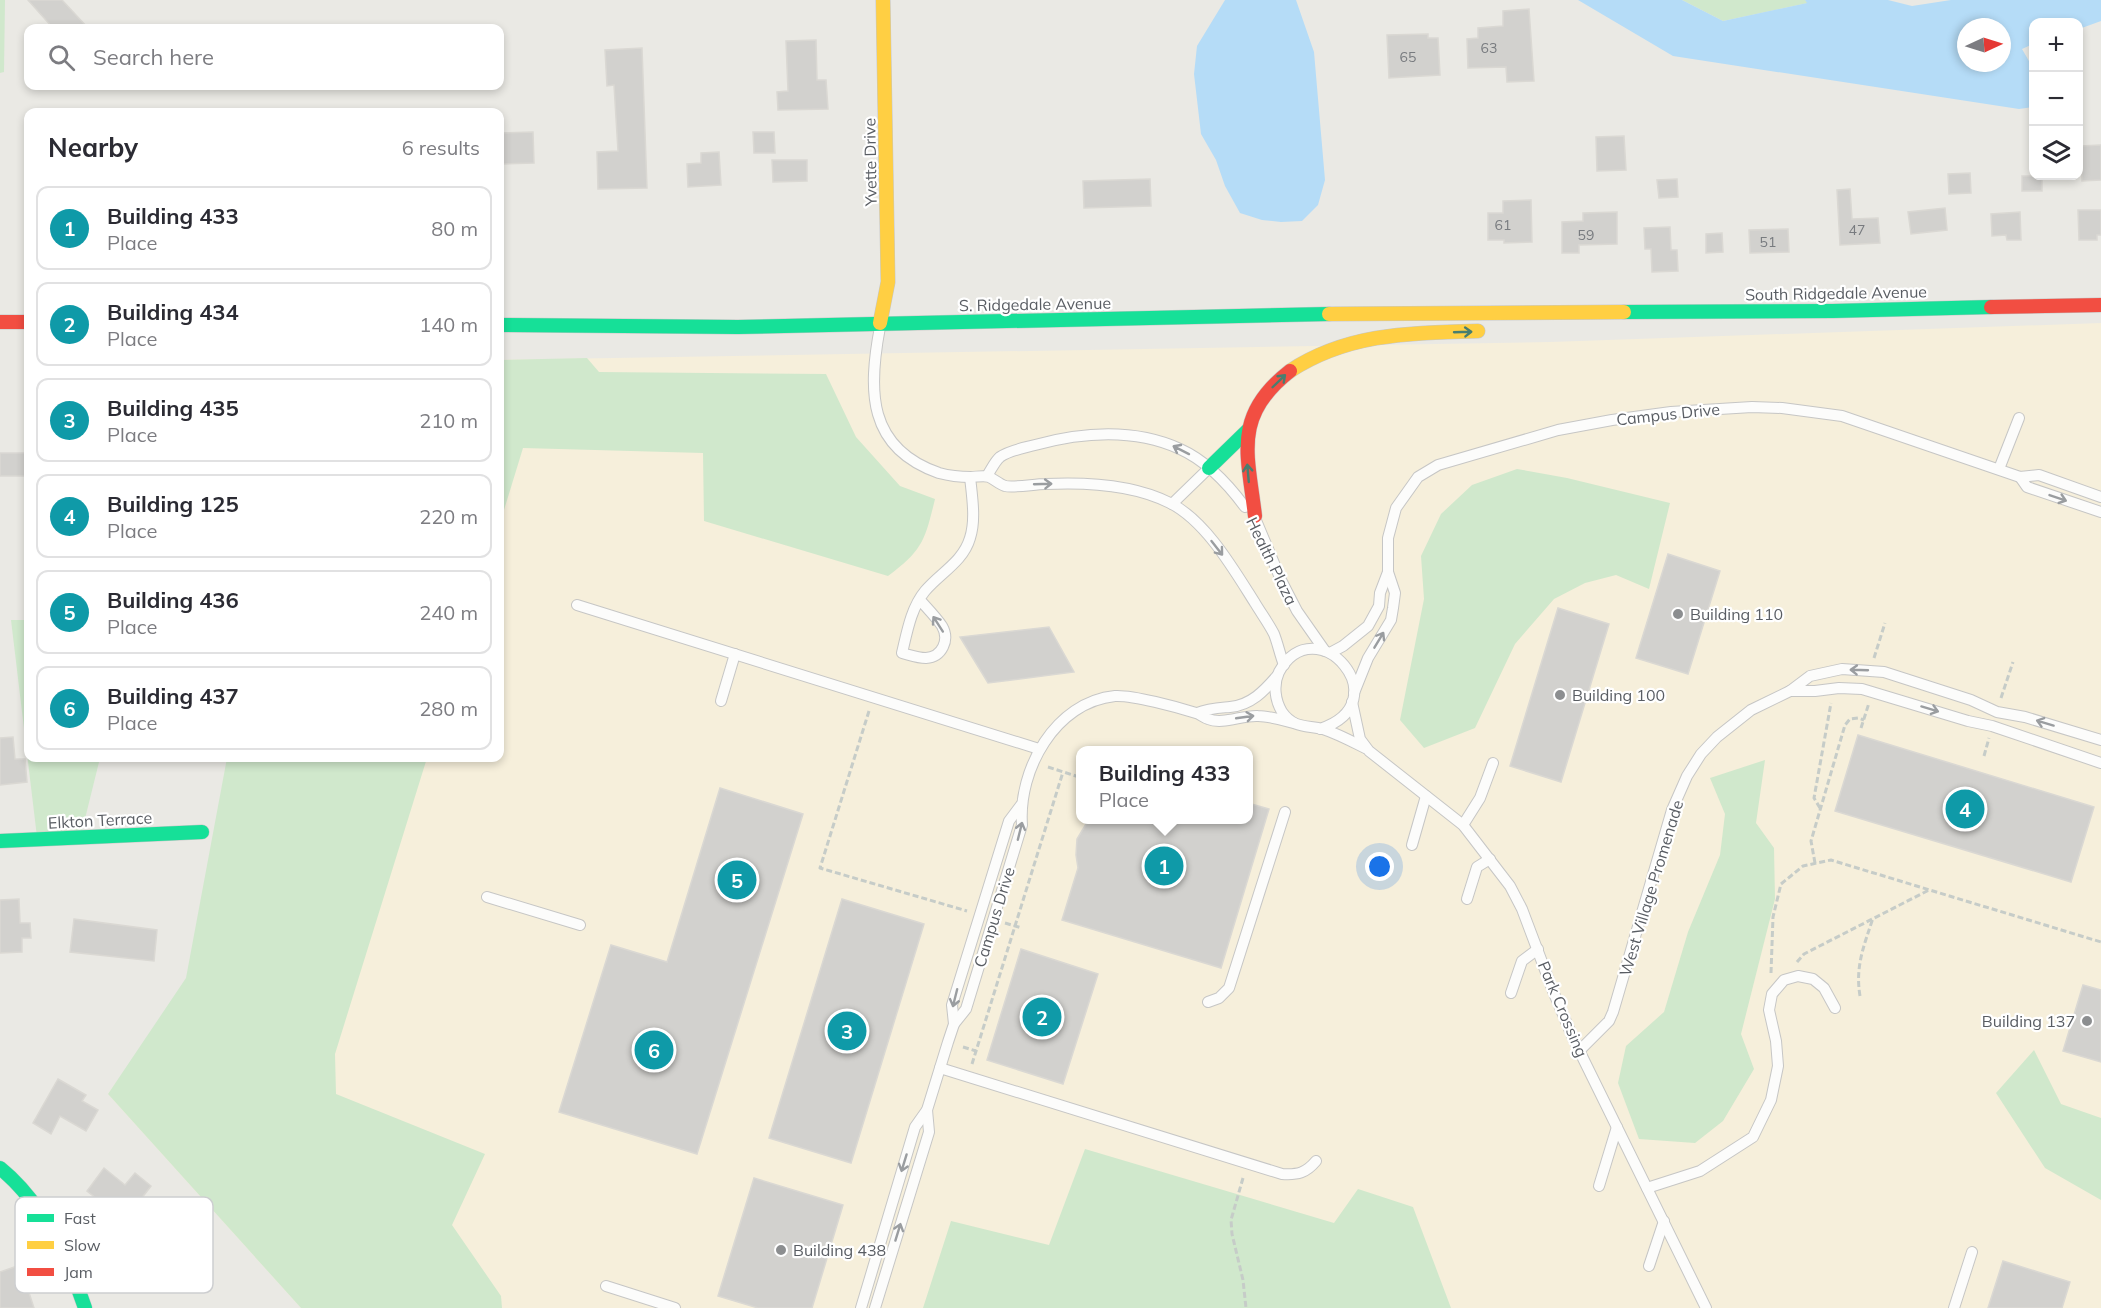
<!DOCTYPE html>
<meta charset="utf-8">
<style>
body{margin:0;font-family:Mulish,sans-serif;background:#f2f2f3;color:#2b2b33}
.controls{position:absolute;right:18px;top:18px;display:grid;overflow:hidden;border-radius:12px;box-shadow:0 3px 9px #0003}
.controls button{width:54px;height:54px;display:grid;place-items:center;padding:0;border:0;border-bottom:2px solid #e1e1e2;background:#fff;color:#2b2b33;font:30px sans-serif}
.compass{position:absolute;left:1957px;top:18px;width:54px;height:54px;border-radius:50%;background:#fff;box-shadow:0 3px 9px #0003;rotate:86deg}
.you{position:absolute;left:1380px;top:867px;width:21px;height:21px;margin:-15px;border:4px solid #fff;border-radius:50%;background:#1a73e8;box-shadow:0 0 0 9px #1a73e833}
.badge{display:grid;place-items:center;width:39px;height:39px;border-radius:50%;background:#d93025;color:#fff;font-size:20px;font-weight:700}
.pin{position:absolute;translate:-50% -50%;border:3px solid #fff;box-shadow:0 2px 6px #0006}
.popup{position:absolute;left:1076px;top:746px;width:177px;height:78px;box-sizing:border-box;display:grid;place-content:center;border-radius:12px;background:#fff;filter:drop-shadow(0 2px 4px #0005);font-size:20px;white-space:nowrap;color:#7c7c81}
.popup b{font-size:22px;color:#2b2b33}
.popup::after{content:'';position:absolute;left:50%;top:100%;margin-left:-12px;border:12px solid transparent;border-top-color:#fff}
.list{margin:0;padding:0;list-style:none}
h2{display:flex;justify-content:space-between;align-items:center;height:78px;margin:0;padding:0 24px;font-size:26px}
h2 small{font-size:20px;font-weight:400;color:#7c7c81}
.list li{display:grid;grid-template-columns:39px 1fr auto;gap:18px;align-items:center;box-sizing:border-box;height:84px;margin:0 12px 12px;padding:0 12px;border:2px solid #e1e1e2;border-radius:12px}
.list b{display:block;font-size:22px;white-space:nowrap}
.list p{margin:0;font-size:20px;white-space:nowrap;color:#7c7c81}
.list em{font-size:20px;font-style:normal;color:#7c7c81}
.icon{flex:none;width:33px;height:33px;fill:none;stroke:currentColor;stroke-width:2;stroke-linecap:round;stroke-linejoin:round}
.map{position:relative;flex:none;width:2101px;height:1308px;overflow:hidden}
.search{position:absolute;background:#fff;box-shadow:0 3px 9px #0003;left:24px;top:24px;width:480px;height:66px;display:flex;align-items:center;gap:15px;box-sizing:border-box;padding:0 21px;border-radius:12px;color:#7c7c81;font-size:22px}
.panel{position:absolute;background:#fff;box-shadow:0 3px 9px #0003;left:24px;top:108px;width:480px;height:654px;border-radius:12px}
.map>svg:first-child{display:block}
</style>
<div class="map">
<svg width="2101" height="1308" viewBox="0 0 2101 1308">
<rect width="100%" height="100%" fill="#eae9e4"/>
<path fill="#f6efdb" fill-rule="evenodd" d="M2101,323V1308H301L108,1094L345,758H500V360L1550,342ZM1080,750H1248V820H1080Z"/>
<g fill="#d0e8cc">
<path d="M0,0H5L4,72L0,73Z"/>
<path d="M1682,0H1805L1808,3L1723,21Z"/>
<path d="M587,358L599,372L826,374L856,437L900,486L935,499C925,540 923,550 888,576L704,521L703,453L523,448L500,523V360Z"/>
<path d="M1517,469L1567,478L1670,503L1649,589L1616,575L1585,583L1554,599L1515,644L1475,728L1424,748L1400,720L1424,599L1421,556L1441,514L1472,485Z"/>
<path d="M11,620H28V758H100L80,839L37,837Z"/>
<path d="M227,758H427L335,1054L336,1094L485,1154L452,1225L501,1296L502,1308H301L108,1094L186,978Z"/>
<path d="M1765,760L1756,823L1774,848L1775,899L1741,1034L1754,1069L1723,1121L1695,1143L1639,1139L1618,1083L1626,1046L1664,1012L1688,932L1720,855L1725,814L1710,778Z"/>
<path d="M2034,1050L2061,1104L2101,1118V1200L2045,1168L1996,1093Z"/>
<path d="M1085,1149L1334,1223L1358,1189L1413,1207L1451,1308H923L951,1221L1049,1245Z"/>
</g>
<g fill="#b5dcf7" fill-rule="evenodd">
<path d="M1225,0H1296L1314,52L1325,180L1318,205L1302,221L1281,222L1262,220L1240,213L1225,186L1216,160L1201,134L1194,74L1197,46Z"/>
<path d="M1578,0H1682L1723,21L1807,3L1805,0H1888L1912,6L1951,0H2101V21L2079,29L2078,22H2034L2033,44L2022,49L2033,68V107L2019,109L1673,56ZM1966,27H2002V63H1966Z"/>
</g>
<g fill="#d2d1ce" stroke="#dad8d3" stroke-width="1.5">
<path d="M28,0H62L88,28H53Z"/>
<path d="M1529,9L1534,81L1507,82L1506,67L1468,68L1467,39L1478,38V28L1503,26V11Z"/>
<path d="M1428,34V38H1438L1440,75L1389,78L1387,35Z"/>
<path d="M816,40L817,80H826L828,109L778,110L777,92L788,91L786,41Z"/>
<path d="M642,48L647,188L598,189L597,152L618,151L614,85L607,86L605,50Z"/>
<path d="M533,132L534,163L500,164V133Z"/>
<path d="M753,132H774L775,153H754Z"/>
<path d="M1624,136L1626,170L1597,171L1596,137Z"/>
<path d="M2101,145V180L2082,181L2081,146Z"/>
<path d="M719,152L721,185L688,187L687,164L701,163V153Z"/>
<path d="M772,160H807V181L773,182Z"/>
<path d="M1970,173L1971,193L1949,194L1948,174Z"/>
<rect x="2022" y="176" width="20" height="15"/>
<path d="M1150,179L1151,206L1084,208L1083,181Z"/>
<path d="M1677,179L1678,197L1659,198L1657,180Z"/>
<path d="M1850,189L1852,219L1878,218L1880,243L1840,245L1837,190Z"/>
<path d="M1531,200L1532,242L1504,243V240H1488V213H1503V201Z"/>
<path d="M1945,208L1947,230L1911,234L1908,212Z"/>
<path d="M2078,210H2101V235H2097V240H2079Z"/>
<path d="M1617,212V244L1579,245V253H1562V222L1583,221V213Z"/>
<path d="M2020,212L2021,240H2007L2006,235L1992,236L1991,214Z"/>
<path d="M1670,227L1671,250H1677L1678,271L1652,272L1651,249H1645L1644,228Z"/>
<path d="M1788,229L1789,252L1750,253L1749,230Z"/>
<path d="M1722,233L1723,252L1706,253V234Z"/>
<rect x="0" y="453" width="26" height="23"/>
<path d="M1668,554L1720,571L1688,674L1636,658Z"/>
<path d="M1558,608L1609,624L1561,782L1510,766Z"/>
<path d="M1049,627L1074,672L988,683L960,637Z"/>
<path d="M1858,735L2094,807L2071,882L1835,811Z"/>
<path d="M13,737L15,759H25L27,782L0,785V738Z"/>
<path d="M720,788L803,814L697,1154L559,1112L611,945L667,962Z"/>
<path d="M1248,803L1269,809L1221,968L1062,920L1078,868L1076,855L1077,839L1089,819H1248Z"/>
<path d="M19,899L20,923H30L31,938H22V952L0,953V900Z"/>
<path d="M842,899L924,924L851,1163L769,1138Z"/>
<path d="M74,919L157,930L154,961L70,952Z"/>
<path d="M1021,949L1098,974L1063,1084L987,1060Z"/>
<path d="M2083,985L2101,990V1062L2063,1051Z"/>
<path d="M58,1079L86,1095L82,1101L98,1110L86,1131L60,1116L51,1134L33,1123Z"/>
<path d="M104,1168L125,1185L135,1173L151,1186L137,1204L132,1199L119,1216L87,1191Z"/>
<path d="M754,1178L843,1205L812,1308H758L718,1296Z"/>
<path d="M2003,1261L2070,1282L2062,1308H1988Z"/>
<path d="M20,1265L34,1308H0V1272Z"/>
</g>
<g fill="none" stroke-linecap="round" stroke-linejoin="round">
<defs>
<g id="lane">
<path d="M880,327C868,390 867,448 939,473C950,476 960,477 971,477C976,477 984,475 989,477C994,479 999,484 1005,486C1014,488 1035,484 1045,484C1086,482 1133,484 1170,503C1206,521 1234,570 1255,603C1261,613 1269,624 1274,634C1278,644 1280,655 1284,665"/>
<path d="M1999,469L2019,418"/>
<path d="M987,476C991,470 995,461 1000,457C1010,450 1024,448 1035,445C1083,432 1134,428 1180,449C1207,461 1228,484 1245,507"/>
<path d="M2020,477L2027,487L2101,512"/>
<path d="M1172,504L1207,470"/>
<path d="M1255,518L1281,580L1297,611L1325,651"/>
<path d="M920,600C927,608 936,617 942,626C950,640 942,657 926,658C917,658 910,655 902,653C907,632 911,608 925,591C940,573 963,562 970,538C976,520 972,496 970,477"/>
<path d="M577,605L1039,749"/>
<path d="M1330,653L1343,646L1368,626L1379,606L1380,593L1388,572"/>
<path d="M1790,691H1815L1839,688L1862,689L1968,721L1992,726L2101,763"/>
<path d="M1354,693L1368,658L1391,620L1393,608L1395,593L1388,572V538L1396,508L1418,477L1438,465L1558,430L1612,420L1671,412L1752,407L1782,408L1842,416L2020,477L2039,475L2101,497"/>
<path d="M721,701L735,654"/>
<path d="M1352,702L1360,739L1369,751L1463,825L1510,886L1522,909L1553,991L1573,1038L1706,1308"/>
<path d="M1197,713C1209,708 1218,708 1230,707C1251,705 1264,691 1277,676"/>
<path d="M1320,729C1402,702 1316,605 1279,672C1273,685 1275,700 1282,712C1294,729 1307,725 1323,729C1338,734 1351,741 1365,748"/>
<path d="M1463,825L1480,798L1493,763"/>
<path d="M1412,845L1426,796"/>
<path d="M487,897L580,925"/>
<path d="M1467,899L1477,867L1490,859"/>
<path d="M1511,993L1522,961L1538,949"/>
<path d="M1208,1002L1219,998L1229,988L1285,812"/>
<path d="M954,1024L966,1009L1022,825C1018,770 1055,702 1115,696C1133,695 1177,707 1196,713C1200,714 1204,718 1208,719C1223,725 1242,715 1258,716C1269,716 1282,720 1294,723"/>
<path d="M1579,1051L1609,1021L1613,1012L1672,810L1687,776L1701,754L1717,737L1751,710L1790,691L1810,676L1842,669L1884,672L1971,700L1997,712L2025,717L2101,740"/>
<path d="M940,1068L1282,1174C1298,1175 1306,1173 1316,1161"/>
<path d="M1599,1186L1617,1127"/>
<path d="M1647,1188L1700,1171L1753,1137L1771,1100L1778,1066L1776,1041L1769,1010L1772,994L1784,980L1798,976L1813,979L1824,988L1835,1008"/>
<path d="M1649,1266L1664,1221"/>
<path d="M606,1286L675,1308"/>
<path d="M861,1308L915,1127L927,1110L948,1042L954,1024L952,1005L1009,821L1021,805"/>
<path d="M875,1308L929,1132L927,1110"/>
<path d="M1954,1308L1972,1252"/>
</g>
<g id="fast">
<path d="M1624,312L1833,311L1991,307"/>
<path d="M500,325L738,327L1329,314"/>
<path d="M1209,468L1248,430"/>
<path d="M0,841L202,832"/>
<path d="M0,1168C42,1202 68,1257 85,1308"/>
</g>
<g id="slow">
<path d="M1329,314L1624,312"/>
<path d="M880,323L888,282L883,0"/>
<path d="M1290,371C1348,333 1410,333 1478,331"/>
</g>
<g id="jam">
<path d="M1991,307L2101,305"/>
<path d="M0,322H28"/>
<path d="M1255,516C1248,455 1232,416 1290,371"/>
</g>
</defs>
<use href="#lane" stroke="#c6c6c5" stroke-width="12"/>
<use href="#fast" stroke="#c6c7c6" stroke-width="15"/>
<use href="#slow" stroke="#c6c7c6" stroke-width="15"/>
<use href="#jam" stroke="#c6c7c6" stroke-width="15"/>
<g stroke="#c6ccc8" stroke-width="3" stroke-dasharray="6 3" stroke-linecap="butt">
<path d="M1874,658L1885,623"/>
<path d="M2001,698L2013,662"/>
<path d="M869,711L820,868L967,911"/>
<path d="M1861,728L1869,703"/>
<path d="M1984,756L1989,738"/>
<path d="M1048,767L1079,777"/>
<path d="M1820,808L1814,798L1831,703"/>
<path d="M1815,863L1811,841L1845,725L1850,719L1858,718L1864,720"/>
<path d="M1005,923L1022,928"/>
<path d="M1797,962L1804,954L1929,890"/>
<path d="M1771,973L1773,917L1781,884L1803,866L1831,860L2101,942"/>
<path d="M1860,996C1855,966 1864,946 1873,918"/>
<path d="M963,1047L976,1051"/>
<path d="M972,1064L1063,772"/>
<path d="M1243,1178L1231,1220L1232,1234L1243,1280L1246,1308"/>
</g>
<use href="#lane" stroke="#fcfcfb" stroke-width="10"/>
<use href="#fast" stroke="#16e098" stroke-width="14"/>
<use href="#slow" stroke="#ffcf43" stroke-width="14"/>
<use href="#jam" stroke="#f24e42" stroke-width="14"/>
</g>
<defs><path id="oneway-shaft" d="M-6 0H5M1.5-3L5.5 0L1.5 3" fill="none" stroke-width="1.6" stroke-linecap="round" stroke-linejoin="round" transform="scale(1.5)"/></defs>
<g stroke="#487e70">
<use href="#oneway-shaft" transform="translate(1463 332) rotate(-2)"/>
<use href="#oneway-shaft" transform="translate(1279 381) rotate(-44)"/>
<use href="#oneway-shaft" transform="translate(1248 473) rotate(-95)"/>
</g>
<g stroke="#9a9da0">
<use href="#oneway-shaft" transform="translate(1181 450) rotate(-153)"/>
<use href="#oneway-shaft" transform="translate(1043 484) rotate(-2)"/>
<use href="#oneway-shaft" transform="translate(2058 498) rotate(19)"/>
<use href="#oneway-shaft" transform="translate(1217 548) rotate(52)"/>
<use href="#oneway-shaft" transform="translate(938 624) rotate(-123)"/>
<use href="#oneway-shaft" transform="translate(1379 640) rotate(-59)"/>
<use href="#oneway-shaft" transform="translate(1859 670) rotate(-178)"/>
<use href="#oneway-shaft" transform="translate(1930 709) rotate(17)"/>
<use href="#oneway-shaft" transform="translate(1245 717) rotate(-8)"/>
<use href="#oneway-shaft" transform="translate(2045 723) rotate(-163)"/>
<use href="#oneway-shaft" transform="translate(1020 831) rotate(-76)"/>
<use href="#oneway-shaft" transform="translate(955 998) rotate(104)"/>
<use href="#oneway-shaft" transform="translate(904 1163) rotate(107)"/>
<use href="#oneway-shaft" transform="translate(898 1232) rotate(-73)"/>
</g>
<g fill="#8c8e90" stroke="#fff" stroke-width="2">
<circle cx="1678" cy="614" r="6"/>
<circle cx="1560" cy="695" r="6"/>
<circle cx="2087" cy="1021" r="6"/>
<circle cx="781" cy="1250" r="6"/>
</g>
<g text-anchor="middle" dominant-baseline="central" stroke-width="4.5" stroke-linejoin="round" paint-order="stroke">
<g font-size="14" fill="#787b7f">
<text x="1489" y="48">63</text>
<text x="1408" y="57">65</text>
<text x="1503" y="225">61</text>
<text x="1857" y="230">47</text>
<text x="1586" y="235">59</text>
<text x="1768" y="242">51</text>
</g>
<g font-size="16" fill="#595d63" stroke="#fff">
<text transform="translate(870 162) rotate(-91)">Yvette Drive</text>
<text transform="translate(1836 293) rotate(-1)">South Ridgedale Avenue</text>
<text transform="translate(1035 304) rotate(-1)">S. Ridgedale Avenue</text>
<text transform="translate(1668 414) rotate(-6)">Campus Drive</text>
<text transform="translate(1272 561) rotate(64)">Health Plaza</text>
<text transform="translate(100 820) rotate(-3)">Elkton Terrace</text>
<text transform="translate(1651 888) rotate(-73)">West Village Promenade</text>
<text transform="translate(994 917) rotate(-73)">Campus Drive</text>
<text transform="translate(1563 1009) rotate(67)">Park Crossing</text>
</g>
<g font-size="16" fill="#595d63" stroke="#fff" text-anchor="start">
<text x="1690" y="614">Building 110</text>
<text x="1572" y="695">Building 100</text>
<text x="2075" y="1021" text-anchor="end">Building 137</text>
<text x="793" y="1250">Building 438</text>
</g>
</g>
<rect x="15" y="1197" width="198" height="96" rx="9" fill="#fff" stroke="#cdced0" stroke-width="1.5"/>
<rect x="27" y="1214" width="27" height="8" fill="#16e098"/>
<rect x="27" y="1241" width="27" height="8" fill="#ffcf43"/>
<rect x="27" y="1268" width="27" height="8" fill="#f24e42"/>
<g font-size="16" fill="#595d63">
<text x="64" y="1224">Fast</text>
<text x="64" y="1251">Slow</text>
<text x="64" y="1278">Jam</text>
</g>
</svg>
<div class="controls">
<button>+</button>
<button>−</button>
<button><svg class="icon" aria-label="layers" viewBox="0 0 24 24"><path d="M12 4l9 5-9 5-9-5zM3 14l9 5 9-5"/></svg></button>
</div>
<svg class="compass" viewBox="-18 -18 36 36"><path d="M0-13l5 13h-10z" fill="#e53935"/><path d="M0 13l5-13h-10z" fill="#7c7c81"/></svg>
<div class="you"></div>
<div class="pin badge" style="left:1164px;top:866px;background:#0f9aa8">1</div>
<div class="popup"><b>Building 433</b>Place</div>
<div class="pin badge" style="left:1042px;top:1017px;background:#0f9aa8">2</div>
<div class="pin badge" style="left:847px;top:1031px;background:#0f9aa8">3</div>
<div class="pin badge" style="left:1965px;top:809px;background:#0f9aa8">4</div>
<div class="pin badge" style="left:737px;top:880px;background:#0f9aa8">5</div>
<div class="pin badge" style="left:654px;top:1050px;background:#0f9aa8">6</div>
<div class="search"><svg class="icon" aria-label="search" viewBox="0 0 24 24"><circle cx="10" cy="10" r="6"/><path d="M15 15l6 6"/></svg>Search here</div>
<section class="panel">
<h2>Nearby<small>6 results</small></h2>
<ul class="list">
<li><span class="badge" style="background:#0f9aa8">1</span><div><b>Building 433</b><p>Place</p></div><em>80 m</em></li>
<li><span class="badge" style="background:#0f9aa8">2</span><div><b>Building 434</b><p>Place</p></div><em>140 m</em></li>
<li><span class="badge" style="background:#0f9aa8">3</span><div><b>Building 435</b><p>Place</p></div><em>210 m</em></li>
<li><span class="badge" style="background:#0f9aa8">4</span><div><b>Building 125</b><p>Place</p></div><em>220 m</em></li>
<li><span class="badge" style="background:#0f9aa8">5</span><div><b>Building 436</b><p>Place</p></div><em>240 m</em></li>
<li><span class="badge" style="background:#0f9aa8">6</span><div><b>Building 437</b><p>Place</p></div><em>280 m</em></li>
</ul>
</section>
</div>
